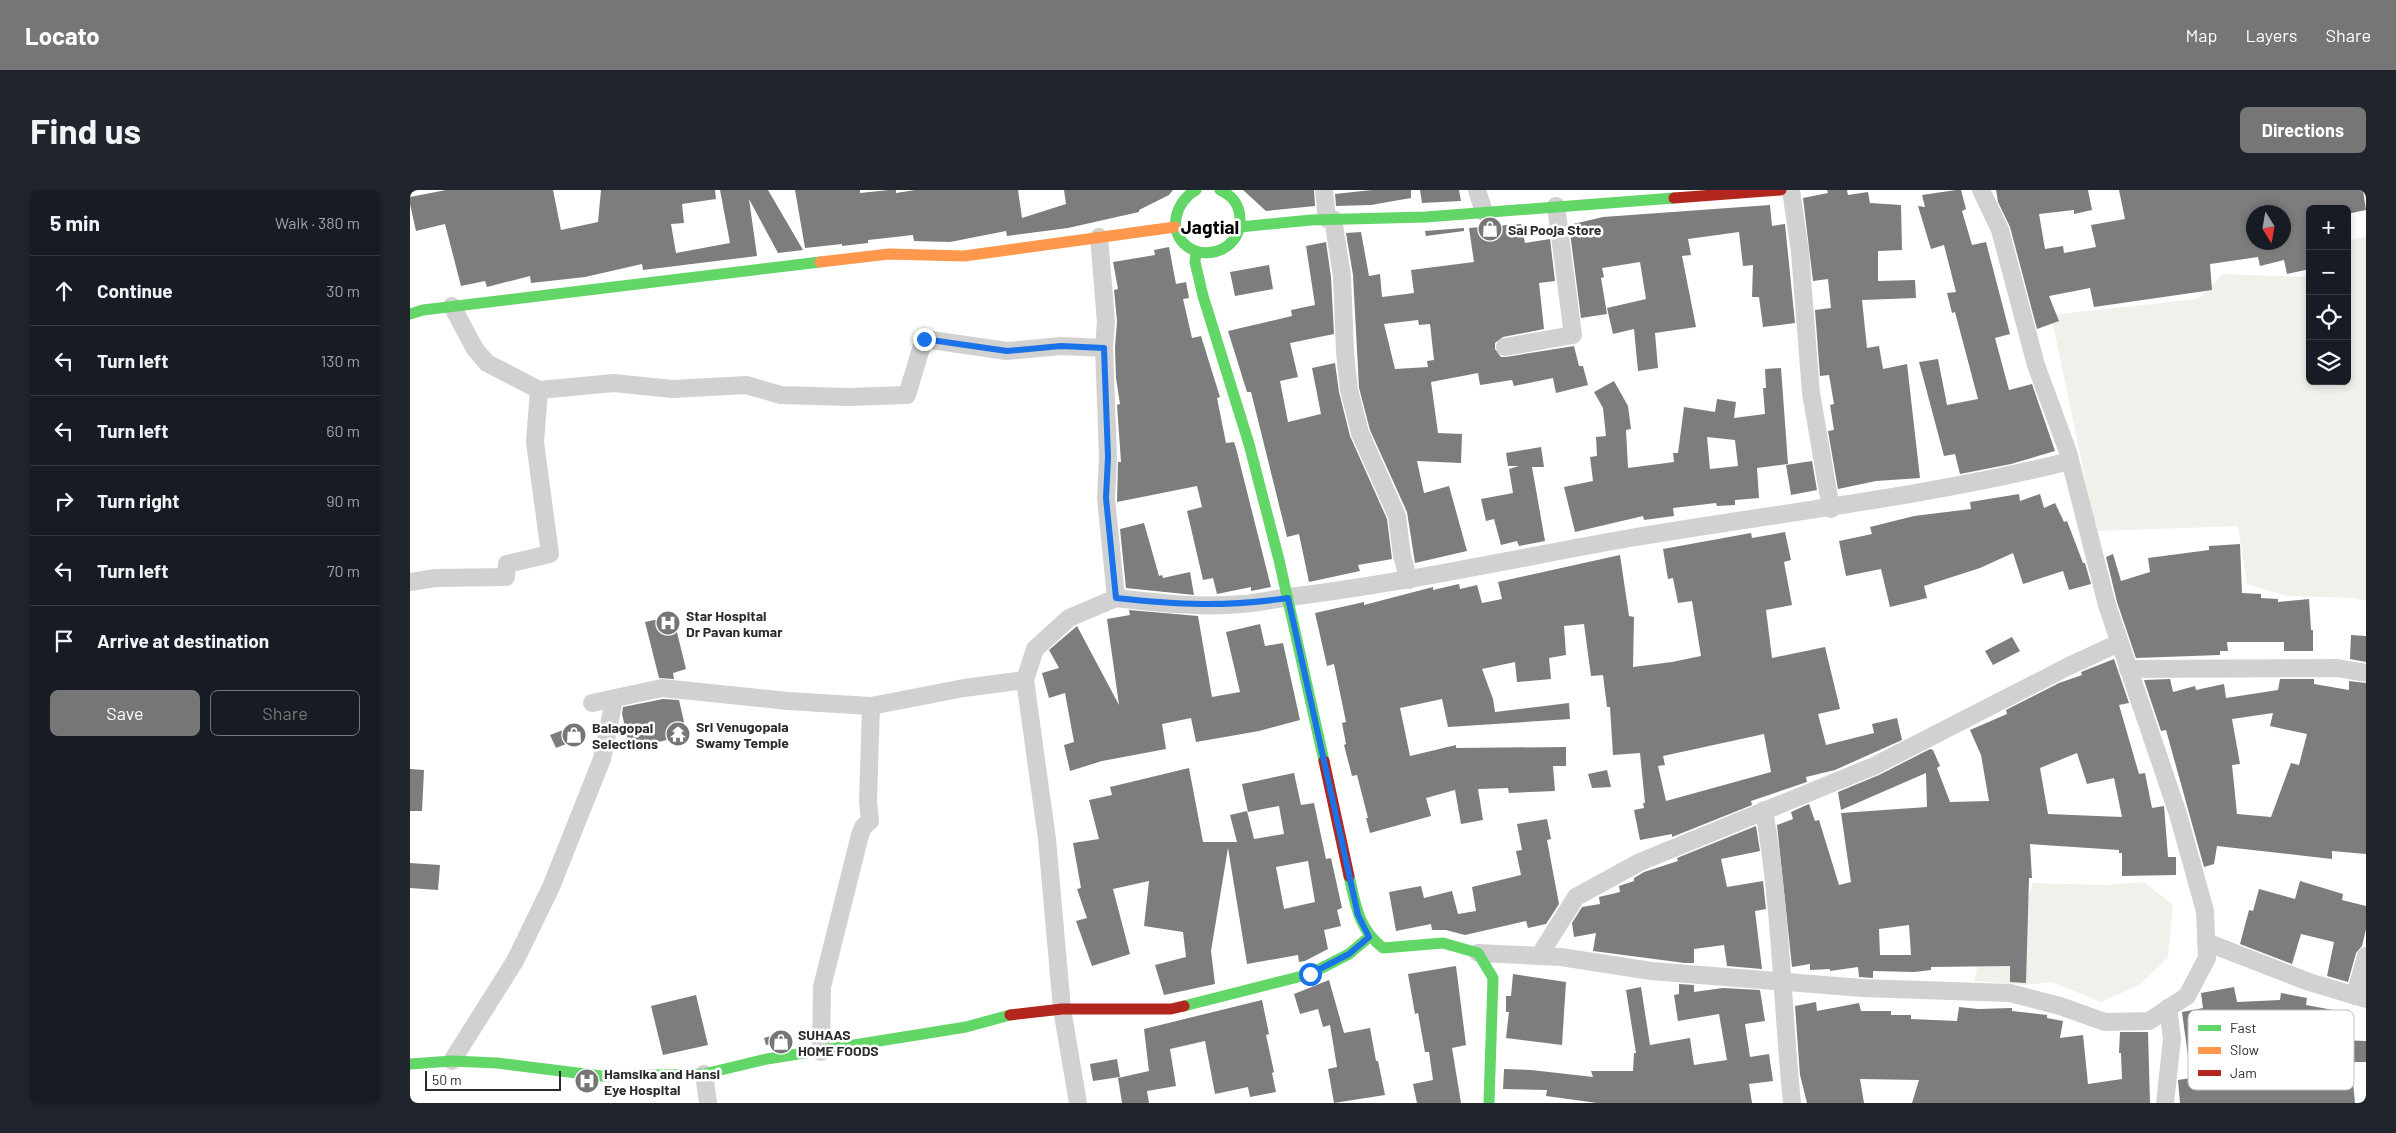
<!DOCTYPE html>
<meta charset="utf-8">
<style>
body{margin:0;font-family:Barlow,sans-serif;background:#20242c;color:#f1f3f6}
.controls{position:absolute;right:15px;top:15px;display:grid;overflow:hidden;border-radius:8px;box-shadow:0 2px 8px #0003}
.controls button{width:45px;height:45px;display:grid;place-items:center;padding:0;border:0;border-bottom:1px solid #363941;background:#171b24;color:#f1f3f6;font:25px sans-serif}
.compass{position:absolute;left:1836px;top:15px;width:45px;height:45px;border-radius:50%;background:#171b24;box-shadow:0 2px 8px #0003;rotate:169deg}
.scale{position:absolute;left:15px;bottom:12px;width:136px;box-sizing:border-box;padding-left:5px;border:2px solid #2c2c2c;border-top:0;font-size:14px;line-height:18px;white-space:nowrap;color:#2c2c2c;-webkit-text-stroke:4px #fff;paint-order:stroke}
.stop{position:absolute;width:15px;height:15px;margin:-11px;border:4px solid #1a73e8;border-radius:50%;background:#fff}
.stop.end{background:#1a73e8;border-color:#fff;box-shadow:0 1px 5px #0008}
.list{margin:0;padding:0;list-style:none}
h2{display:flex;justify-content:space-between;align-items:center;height:65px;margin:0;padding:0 20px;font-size:21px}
h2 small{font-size:16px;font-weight:400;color:#9ea1a6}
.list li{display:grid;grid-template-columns:32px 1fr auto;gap:15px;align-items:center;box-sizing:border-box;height:70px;padding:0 20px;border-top:1px solid #363941}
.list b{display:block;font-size:19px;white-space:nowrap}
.list em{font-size:16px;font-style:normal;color:#9ea1a6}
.actions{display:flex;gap:10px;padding:15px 20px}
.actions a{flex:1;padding:11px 0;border:1px solid #767676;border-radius:8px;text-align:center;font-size:18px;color:#767676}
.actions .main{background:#767676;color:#fff}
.icon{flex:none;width:28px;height:28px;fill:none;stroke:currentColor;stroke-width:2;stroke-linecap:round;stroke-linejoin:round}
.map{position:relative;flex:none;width:1956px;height:913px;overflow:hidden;border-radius:8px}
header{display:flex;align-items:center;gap:30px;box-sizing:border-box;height:70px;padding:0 25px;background:#767676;color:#fff}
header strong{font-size:24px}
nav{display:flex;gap:28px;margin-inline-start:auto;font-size:18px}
.intro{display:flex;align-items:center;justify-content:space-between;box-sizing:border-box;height:120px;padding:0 30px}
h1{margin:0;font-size:35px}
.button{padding:12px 22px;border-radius:8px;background:#767676;color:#fff;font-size:18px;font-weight:700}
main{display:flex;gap:30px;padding:0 30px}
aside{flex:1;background:#171b24;border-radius:8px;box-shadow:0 2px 8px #0003}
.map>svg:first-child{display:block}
</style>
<header>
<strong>Locato</strong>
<nav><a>Map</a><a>Layers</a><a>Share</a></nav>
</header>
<div class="intro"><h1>Find us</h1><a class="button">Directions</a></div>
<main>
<aside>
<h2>5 min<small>Walk · 380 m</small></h2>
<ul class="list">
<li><svg class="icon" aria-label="ahead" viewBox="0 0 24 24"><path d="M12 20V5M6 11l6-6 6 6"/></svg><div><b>Continue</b></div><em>30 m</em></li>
<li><svg class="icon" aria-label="left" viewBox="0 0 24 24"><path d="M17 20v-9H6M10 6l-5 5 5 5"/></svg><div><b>Turn left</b></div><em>130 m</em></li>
<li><svg class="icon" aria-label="left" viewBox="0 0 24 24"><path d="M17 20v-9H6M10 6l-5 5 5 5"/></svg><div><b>Turn left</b></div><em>60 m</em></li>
<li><svg class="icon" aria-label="right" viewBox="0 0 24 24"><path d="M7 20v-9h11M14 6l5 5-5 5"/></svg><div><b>Turn right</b></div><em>90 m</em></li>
<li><svg class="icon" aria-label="left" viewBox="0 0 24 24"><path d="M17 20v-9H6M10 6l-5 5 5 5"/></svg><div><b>Turn left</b></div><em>70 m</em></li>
<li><svg class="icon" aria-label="arrive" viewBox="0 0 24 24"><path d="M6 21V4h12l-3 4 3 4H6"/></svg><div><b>Arrive at destination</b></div></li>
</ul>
<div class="actions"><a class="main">Save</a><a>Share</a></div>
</aside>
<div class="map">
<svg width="1956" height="913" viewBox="0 0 1956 913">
<rect width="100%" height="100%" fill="#fff"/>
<g fill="#eef2eb">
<path d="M1956,46V411L1943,408L1877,406L1837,394L1828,336L1686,341L1641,125L1788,109L1813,84L1900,87V191H1937V51Z"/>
<path d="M1734,692L1763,715L1758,767L1729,795L1691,812L1642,792L1616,795L1564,791L1570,766L1604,750L1623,693L1696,695Z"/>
</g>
<g fill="#7d7d7d" fill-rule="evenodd">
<path d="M36,0H143L151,40L188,32L191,0H305L306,9L272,14L274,33L261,34L266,63L320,53L310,0H358L393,60L368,63L339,9L347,66L233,80L232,74L175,87L121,93L120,86L77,97L75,91L51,96L35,34L6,41L0,14V7Z"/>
<path d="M385,0H450V3L479,0H486V3L505,0H608L612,28L656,14L654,0H763L759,5L729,20V22L658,38L597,46L596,41L540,52L504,51L503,45L458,50V53L432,56V54L395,58Z"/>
<path d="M833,0H904L905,16L856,21Z"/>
<path d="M962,0H1001V8L961,15L926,16L925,4Z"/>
<path d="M1010,0H1049L1051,11L1012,13Z"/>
<path d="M1417,0H1437L1438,5L1458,2L1460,13L1491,15L1492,60L1468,61V91L1505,90L1506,108L1452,110L1457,158L1469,156L1473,179L1497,174L1510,288L1466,291L1428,299L1418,241L1424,240L1420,215L1424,214L1419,185L1410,186L1405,120L1421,118L1418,89L1403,91L1393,8L1418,3Z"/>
<path d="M1546,0H1551L1556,19L1552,21L1562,55L1576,52L1600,144L1585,148L1599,200L1622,194L1645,261L1601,274L1550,284L1545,264L1534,266L1509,172L1528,169L1537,215L1568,209L1545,122L1542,123L1537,103L1546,102L1534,55L1521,59L1508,16L1515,17L1512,5Z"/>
<path d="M1586,0H1678L1682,20L1664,24V20L1629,24L1635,59L1653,56L1654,63L1686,57L1681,35L1715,29L1709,0H1953L1956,20L1937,24V19H1900V79L1877,84L1874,70L1850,76L1848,67L1800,74L1802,100L1684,117L1680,98L1639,106L1649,131L1627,139L1600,37L1588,12ZM1844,22H1874V52H1844Z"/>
<path d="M1360,15L1362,36L1375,34L1385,133L1353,137L1349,107H1342L1343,75L1333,76L1329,42L1278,49L1281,65L1272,66L1286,137L1245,143L1248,178L1228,181L1224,139L1203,144L1197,118L1236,109L1230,72L1192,78L1194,87L1191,88L1197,124L1171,128L1159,35L1193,27Z"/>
<path d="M1111,34L1115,53L1140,49L1145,91L1129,93L1134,139L1093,147L1085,153V159L1091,167H1096L1164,156L1169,176H1173L1178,195L1146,203L1143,188L1104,196L1102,190L1070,195L1068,183L1021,192L1028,243L1052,244L1051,273L1007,271L1014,303L1039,296L1057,361L1005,373L997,322L960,240L949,198L943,85L936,43L951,42L959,86L970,84L972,107L1004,103L1001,80L1064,72L1059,38ZM1008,130L1009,135L1020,134L1024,170L1017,171L1018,177L985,179L974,134Z"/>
<path d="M1054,38V41L1016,46L1015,41Z"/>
<path d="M916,52L921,87L924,144L880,153L888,187L870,191L878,232L911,224L902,178L925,173L929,202L940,246L977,329L982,369L948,375L950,381L899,392L889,344L877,347L841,202H837L818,141L882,126L881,120L905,115L896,56Z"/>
<path d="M759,57L766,94L776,92L779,108L773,109L782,148L791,146L810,207L807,208L816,253L824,252L826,258L861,397L841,401V397L807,404L803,388L793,390L777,321L792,317L787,296L707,312L708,272H711L707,215L710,214L706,188L705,158L707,131L704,100L708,99L703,72L745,65L744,60Z"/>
<path d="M859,75L863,99L825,106L820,82Z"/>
<path d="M1371,178L1378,274L1347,278L1349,308L1325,310V315L1307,316L1306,313L1263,318L1264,326L1234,330L1233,326L1165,342L1154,297L1183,291L1180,267L1187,266L1186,247L1196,246L1193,218L1184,202L1204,191L1218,216L1221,239L1216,240L1218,278L1264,272L1263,263H1268L1274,217L1305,222L1307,209L1326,212L1324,228L1355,224L1353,198H1356L1355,179ZM1297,247L1325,250L1328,276L1300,279Z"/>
<path d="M1131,257L1134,277H1122L1135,351L1109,356L1107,351L1091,355L1084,329L1076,331L1071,309L1103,303L1099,279L1109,276H1098L1096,263Z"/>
<path d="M1402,271L1407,300L1381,305L1376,275Z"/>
<path d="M1609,304L1610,311L1630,304L1634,318L1645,313L1654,332L1657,331L1673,373H1675L1681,394L1659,400L1653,381L1613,394L1603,363L1570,378L1514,396L1517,408L1480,417L1471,379L1436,386L1429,351L1462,344L1460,337L1504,326L1561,319L1560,312Z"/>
<path d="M734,333L749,386L752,385L753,388L780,382L784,405L716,398L710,339Z"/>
<path d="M1375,342L1381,370L1374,372L1382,415L1356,420L1362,468L1415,457L1430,519L1408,524L1416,555L1464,543L1462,534L1487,528L1492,550L1425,580L1396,587L1397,592L1341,611L1342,615L1262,647V644L1230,650L1224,620L1234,618L1233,613H1235L1230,563L1203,565L1200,517H1197L1193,485L1181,486L1174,434L1154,436L1156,465L1139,468L1141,489L1107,492L1105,472L1072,479L1083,509L1085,522L1159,513L1160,529L1038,537L1032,509L990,518L1000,566L1046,555V558L1156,557V576H1143L1145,601L1099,603L1098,598L1068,599L1073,630L1051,634L1045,600L1016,608L1021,626L960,643L956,628H958L947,585L942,586L934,555L936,554L932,533L936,532L924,474L917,476L905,423L954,412V415L1023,397V400L1049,394L1050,399L1067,395L1072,413L1092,409L1088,392L1210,365L1219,426L1224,427L1223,477L1262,472L1291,466L1282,411L1268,413L1263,388L1258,389L1253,359L1341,343L1342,348ZM1354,544L1361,582L1256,611L1248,576L1255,575L1253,566Z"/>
<path d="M1830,354L1832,403L1851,404V408L1868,409V412L1899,409L1901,440H1903V461H1874V452H1817L1818,461H1810V465L1726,468L1707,412L1696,367L1703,364L1711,391L1740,382L1738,368L1799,360V356Z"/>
<path d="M719,420L788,426L802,507L830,502L816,442L850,434L855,456L873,453L890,530L849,541L786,552L781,528L752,534L756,559L692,571L660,581L654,555L664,552L655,503L639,508L632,483L649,478L639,460L667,436L709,515L697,429L720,425Z"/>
<path d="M263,426L276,479L263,483L264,489L249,488L235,432Z"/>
<path d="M1941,445L1956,446V472L1940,469Z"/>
<path d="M1602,447L1610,461L1583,475L1575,461Z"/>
<path d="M1704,469L1719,513L1709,515L1729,584L1735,583L1742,618L1754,616L1758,667H1766V685L1712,686V663H1709V660L1620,654L1622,688H1619L1616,793L1600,792V776L1521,777V780L1504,782L1463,781V788L1449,787L1448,777L1420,781V779L1400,780V774L1382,777L1367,635L1383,629L1381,622L1399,614L1405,631L1409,630L1429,695L1441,692L1431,623L1517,617L1516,583L1431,620L1428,602L1469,585L1520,559L1523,560L1530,576L1527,578L1540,612L1579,611L1571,565L1560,540L1597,524L1596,520L1649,493L1672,485L1671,482ZM1667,563L1677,594L1704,588L1712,627L1638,624L1630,578ZM1499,735L1501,765H1470L1469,739Z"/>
<path d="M1760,489L1763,502L1785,496L1786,500L1814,494L1816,508L1868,500L1870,489H1904V494L1939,500V491L1956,493V664L1922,661V669L1807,656L1804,674L1794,677L1756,540L1751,541L1734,490ZM1863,523L1860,536L1897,544L1889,575L1881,573L1861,627L1827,624L1822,575L1830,574L1822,529Z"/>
<path d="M253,509L269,510L277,545L220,559L212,524L213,517Z"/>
<path d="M166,535L171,548L146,558L140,545Z"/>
<path d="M779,578L793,652H827L820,625L837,621L844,649L874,644L869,616L838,622L832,594L884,583L891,615L904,613L916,669L921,668L932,718L927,720L931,736L914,740L918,759L895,771L889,772L888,765L837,774L818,658L801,761L805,794L754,805L745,775L776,767L773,742L734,736L739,691L703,699L720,764L682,776L666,731L677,728L667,699L671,698L663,653L689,649L679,610L702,605L700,597ZM898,671L905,712L874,719L866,677Z"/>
<path d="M0,579L14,580L12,621H0Z"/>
<path d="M1197,580L1201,597L1182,598L1178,584Z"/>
<path d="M1137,629L1141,649L1137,650L1149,714L1136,734L1118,738L1116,731L1055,745L1036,740H1022L1021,734L986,741L979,702L1011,696L1014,708L1042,701L1048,724L1066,721L1062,697L1111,685L1106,661L1112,660L1107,634Z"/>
<path d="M1346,636L1350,661L1311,669L1317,697L1353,691L1356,719L1345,721L1352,779L1317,776L1314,755L1284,759V773H1275L1183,761L1186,743L1164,747L1162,733L1172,717L1190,714L1189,707L1210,702L1209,696L1224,691V688L1234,682L1268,671L1267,668Z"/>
<path d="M0,673L30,675L28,700L0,698Z"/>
<path d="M1890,691L1933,704L1932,710L1956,716V739L1952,756L1946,763L1938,792L1917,786L1924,752L1891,744L1882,774L1830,754L1839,720L1843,721L1849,699L1885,709Z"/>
<path d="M1046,776L1056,855L1042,858L1051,913H1007L1003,894L1023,890L1019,862H1015L1008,823L1005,824L998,784Z"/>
<path d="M1103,784L1156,792L1152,855L1096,848L1099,822H1096V806H1101Z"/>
<path d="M919,790L934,843L960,838L966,871H968L975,905L924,913L918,879L927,877L920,835L913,837L908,819L890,824L884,804Z"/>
<path d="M1269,794L1284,795V802L1313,798L1350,800L1355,831L1335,834L1340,867L1359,864L1363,891L1339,894L1342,913H1187L1136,906L1137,900L1093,899L1094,879L1121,880L1183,887L1181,881H1223L1224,863H1226L1216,800L1231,797L1240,855L1280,848L1284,875L1317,870L1309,824L1268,831L1264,805L1269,804Z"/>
<path d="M1824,797L1827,812L1870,810L1871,803L1897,808L1896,815L1934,822L1929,850L1956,851V872H1941L1945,913H1770L1768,890L1781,888L1772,822L1793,818L1791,803Z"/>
<path d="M286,805L298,855L253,865L241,816Z"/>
<path d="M852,810L859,844L856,845L864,882L862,883L866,902L840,907L838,897L805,904L795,851L760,859L766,896L737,901L739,913H712L708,888L739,881L734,839Z"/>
<path d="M1406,812L1407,821L1449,813L1451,821H1481V825H1501V829L1547,831L1549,817L1568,819L1602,818V821L1637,825V828L1653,831L1650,848L1673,845L1678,894L1712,889L1711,863H1709L1710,842H1738L1740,913H1502L1509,890L1450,889L1454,913H1397L1390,885L1385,816Z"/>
<path d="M375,842L377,852L356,855L354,848Z"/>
<path d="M707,869L710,887L683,891L680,874Z"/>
</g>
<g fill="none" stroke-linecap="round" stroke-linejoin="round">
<g stroke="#d1d1d1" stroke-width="18">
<path d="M914,0L917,29"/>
<path d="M1067,0L1074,22"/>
<path d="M1381,0L1390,62L1401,203L1421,319"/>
<path d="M923,29L932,86L935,162L939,200L950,243L987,326L992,366L999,390"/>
<path d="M689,47L696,132L694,158L698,267L696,308L706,408C748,413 790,418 832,414C848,413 864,409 880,407C995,393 1107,368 1220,348C1367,323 1516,307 1660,271"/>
<path d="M1095,157L1163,145L1146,16"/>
<path d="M129,200L204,193L262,199L336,195L371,205L438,207L497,205L514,149L597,161L651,156L694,158"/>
<path d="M0,392L25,388L96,387L97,374L140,364L125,252L129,200L77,173L65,159L42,116"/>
<path d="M1718,479L1927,478L1956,483"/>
<path d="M615,490L637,649L652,819L668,913"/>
<path d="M182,513L252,498L378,511L461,516L554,498L615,490L625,459L659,428L706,408"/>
<path d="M1354,620C1371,717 1372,815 1382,913"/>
<path d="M1796,752L1899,792L1956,809"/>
<path d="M1068,763L1151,767L1241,781L1452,798L1600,803L1650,816L1695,832L1739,831L1777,806L1797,768L1795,721L1768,624L1697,415L1658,262L1626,175L1590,40L1571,0"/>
<path d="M1129,766L1166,707L1230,672L1464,576L1661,475L1709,453"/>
<path d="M1945,806L1956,766"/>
<path d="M411,862L412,797L450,645L453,637L460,631L458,612L461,516"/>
<path d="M42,871L105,771L141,697L192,569L204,510"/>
<path d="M294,884L298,913"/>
<path d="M1755,913L1762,849L1758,818"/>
</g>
<g stroke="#63d668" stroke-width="11">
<path d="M786,0C766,11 756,41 778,57C800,72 831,56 830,30C830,15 823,6 810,0"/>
<path d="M830,37L901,30L1016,27L1264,8"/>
<path d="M786,62L785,72L793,106L839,254L869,370L914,571"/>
<path d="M0,124L13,120L410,72"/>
<path d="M939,686C946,716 948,738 973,758L1033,753L1068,763L1083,788L1079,913"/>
<path d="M774,816L900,784L939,764L959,747"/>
<path d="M0,874L42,871L87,873L191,886L294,884L357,869L556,837L600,825"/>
</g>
<path stroke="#ff974d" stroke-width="11" d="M410,72L479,64L554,66L765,37"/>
<g stroke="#b3261e" stroke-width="11">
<path d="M1264,8L1371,0"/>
<path d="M914,571L939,686"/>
<path d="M600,825L652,819H761L774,816"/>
</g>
</g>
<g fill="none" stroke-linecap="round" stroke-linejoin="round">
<path stroke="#1a73e8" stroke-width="6" d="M514,149L597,161L651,156L694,158L698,267L696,308L706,408C768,415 816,417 878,408L948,725L959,747L939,764L900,784"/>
</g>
<defs>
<symbol id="shop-disc" viewBox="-11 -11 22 22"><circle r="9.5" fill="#767676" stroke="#fff"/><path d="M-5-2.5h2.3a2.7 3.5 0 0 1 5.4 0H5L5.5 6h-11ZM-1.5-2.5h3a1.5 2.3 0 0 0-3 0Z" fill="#fff"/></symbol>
<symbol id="hospital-disc" viewBox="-11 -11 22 22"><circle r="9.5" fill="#767676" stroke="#fff"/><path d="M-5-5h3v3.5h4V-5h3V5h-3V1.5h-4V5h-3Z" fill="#fff"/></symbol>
<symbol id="temple-disc" viewBox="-11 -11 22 22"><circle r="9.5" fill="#767676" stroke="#fff"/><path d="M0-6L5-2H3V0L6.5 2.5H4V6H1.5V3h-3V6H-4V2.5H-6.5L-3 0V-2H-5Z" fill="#fff"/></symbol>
</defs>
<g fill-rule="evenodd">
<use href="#shop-disc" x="1066" y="25" width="28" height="28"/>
<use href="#hospital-disc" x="244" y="419" width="28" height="28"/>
<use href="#temple-disc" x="254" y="530" width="28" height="28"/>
<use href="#shop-disc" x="150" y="531" width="28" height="28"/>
<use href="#shop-disc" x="357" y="838" width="28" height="28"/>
<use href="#hospital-disc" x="163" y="877" width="28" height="28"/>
</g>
<g text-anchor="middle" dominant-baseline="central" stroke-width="5" stroke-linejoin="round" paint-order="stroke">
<g font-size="14" font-weight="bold" fill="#2c2c2c" stroke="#fff" text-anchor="start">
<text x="1098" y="39">Sai Pooja Store</text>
<text x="276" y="425">Star Hospital<tspan x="276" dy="16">Dr Pavan kumar</tspan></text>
<text x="286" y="536">Sri Venugopala<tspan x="286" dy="16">Swamy Temple</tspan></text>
<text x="182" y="537">Balagopal<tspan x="182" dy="16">Selections</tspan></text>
<text x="388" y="844">SUHAAS<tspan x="388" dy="16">HOME FOODS</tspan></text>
<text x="194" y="883">Hamsika and Hansi<tspan x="194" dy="16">Eye Hospital</tspan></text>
</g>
<g font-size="19" font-weight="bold" fill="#000" stroke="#fff">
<text x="800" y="36">Jagtial</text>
</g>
</g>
<rect x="1778" y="820" width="166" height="80" rx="8" fill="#fff" stroke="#c0c0c0" stroke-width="1"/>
<rect x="1788" y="835" width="23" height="6" fill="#63d668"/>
<rect x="1788" y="857" width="23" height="7" fill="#ff974d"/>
<rect x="1788" y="880" width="23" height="6" fill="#b3261e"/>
<g font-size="14" fill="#2c2c2c">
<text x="1820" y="843">Fast</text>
<text x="1820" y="865">Slow</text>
<text x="1820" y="888">Jam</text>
</g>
</svg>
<div class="controls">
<button>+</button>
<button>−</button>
<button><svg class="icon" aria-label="locate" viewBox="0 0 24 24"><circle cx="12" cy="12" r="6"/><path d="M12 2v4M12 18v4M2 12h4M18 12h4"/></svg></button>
<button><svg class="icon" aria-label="layers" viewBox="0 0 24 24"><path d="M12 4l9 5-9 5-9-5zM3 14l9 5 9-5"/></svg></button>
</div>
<svg class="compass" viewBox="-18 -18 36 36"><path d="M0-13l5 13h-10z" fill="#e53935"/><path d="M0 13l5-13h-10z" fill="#9ea1a6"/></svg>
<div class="scale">50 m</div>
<div class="stop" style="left:900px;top:784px"></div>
<div class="stop end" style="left:514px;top:149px"></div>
</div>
</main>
